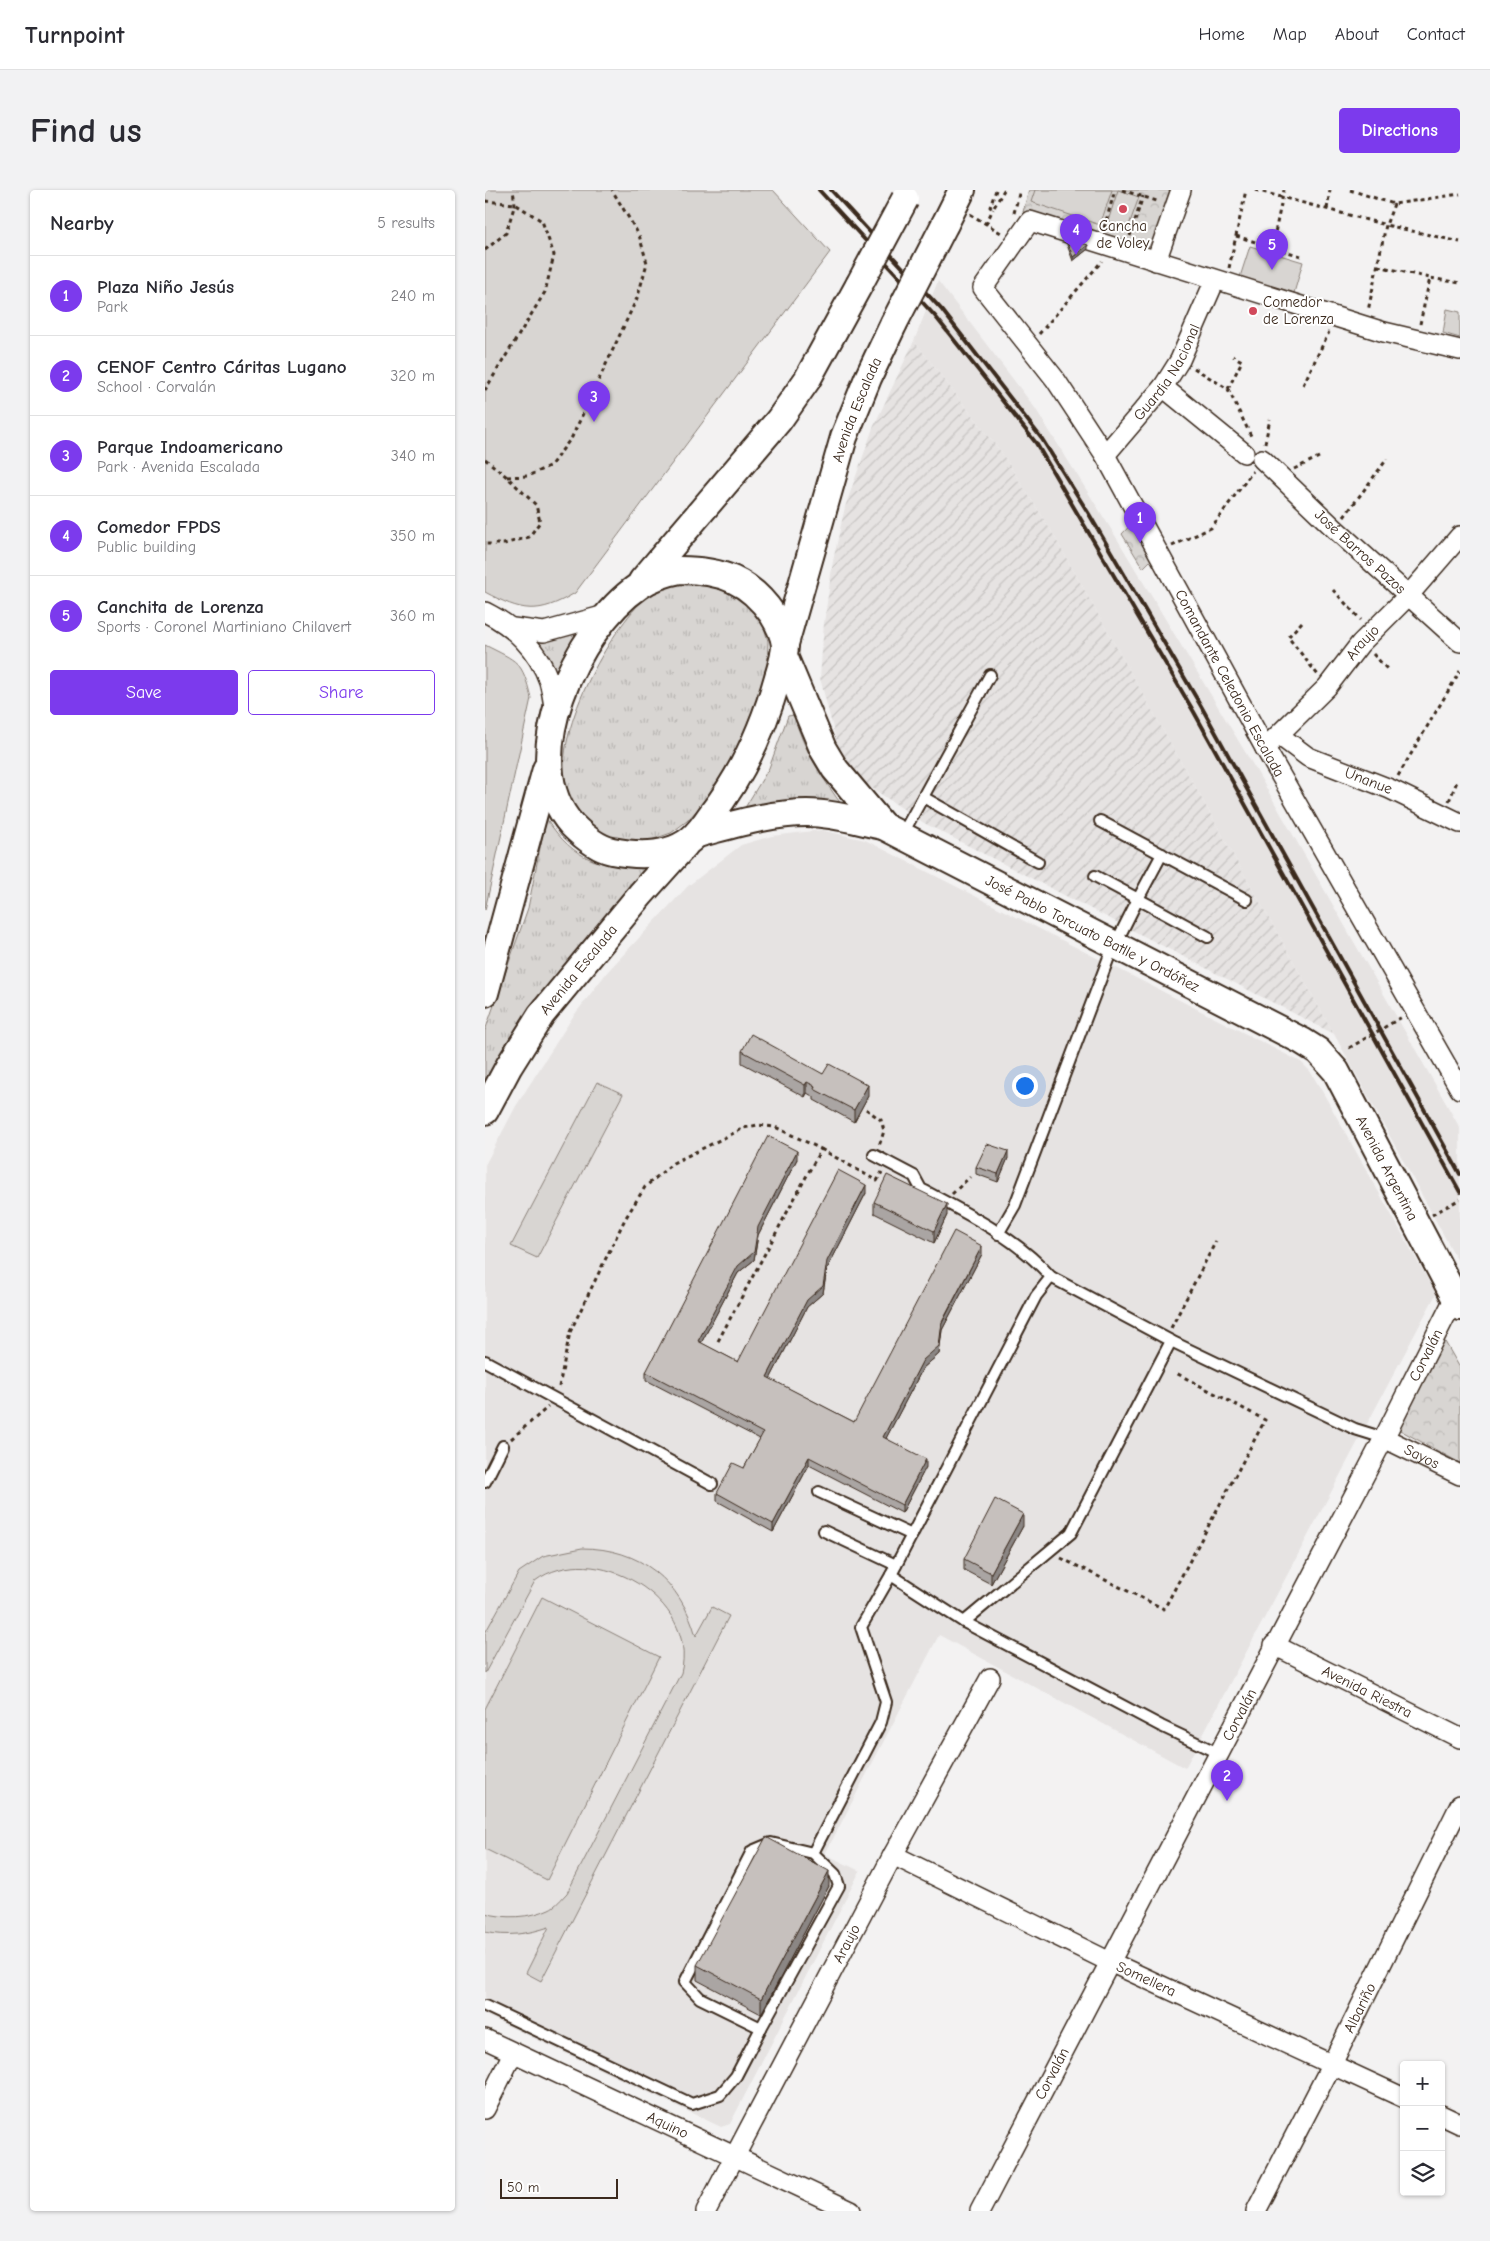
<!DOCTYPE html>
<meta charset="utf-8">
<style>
body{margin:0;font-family:"Comic Neue",sans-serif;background:#f2f2f3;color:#2b2b33}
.controls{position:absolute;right:15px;bottom:15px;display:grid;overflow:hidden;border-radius:5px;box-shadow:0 1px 4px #0004}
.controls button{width:45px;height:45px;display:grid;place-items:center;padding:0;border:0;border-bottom:1px solid #e1e1e2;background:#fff;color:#2b2b33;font:25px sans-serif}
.scale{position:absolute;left:15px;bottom:12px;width:118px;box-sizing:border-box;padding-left:5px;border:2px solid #3b2a1e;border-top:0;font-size:14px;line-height:18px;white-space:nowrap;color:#3b2a1e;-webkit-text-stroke:4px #fff;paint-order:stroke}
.you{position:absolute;left:539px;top:895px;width:18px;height:18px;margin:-12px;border:4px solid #fff;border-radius:50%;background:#1a73e8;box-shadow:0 0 0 8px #1a73e833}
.badge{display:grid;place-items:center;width:32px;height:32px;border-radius:50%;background:#7c3aed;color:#fff;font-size:16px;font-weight:700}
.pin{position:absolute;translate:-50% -41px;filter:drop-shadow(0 1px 2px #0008)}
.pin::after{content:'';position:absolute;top:26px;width:18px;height:15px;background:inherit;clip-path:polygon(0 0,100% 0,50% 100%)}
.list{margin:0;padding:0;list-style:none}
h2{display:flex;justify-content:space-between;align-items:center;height:65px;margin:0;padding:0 20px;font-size:21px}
h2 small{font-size:16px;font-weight:400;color:#7c7c81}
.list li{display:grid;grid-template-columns:32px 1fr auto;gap:15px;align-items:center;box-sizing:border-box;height:80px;padding:0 20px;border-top:1px solid #e1e1e2}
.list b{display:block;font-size:19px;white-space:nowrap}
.list p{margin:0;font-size:16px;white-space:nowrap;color:#7c7c81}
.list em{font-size:16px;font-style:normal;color:#7c7c81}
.actions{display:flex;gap:10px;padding:15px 20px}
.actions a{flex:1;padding:11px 0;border:1px solid #7c3aed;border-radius:5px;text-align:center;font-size:18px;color:#7c3aed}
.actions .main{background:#7c3aed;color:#fff}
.icon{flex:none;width:28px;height:28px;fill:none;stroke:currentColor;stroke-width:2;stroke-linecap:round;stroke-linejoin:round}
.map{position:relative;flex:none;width:975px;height:2021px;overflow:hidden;border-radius:5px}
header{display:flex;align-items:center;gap:30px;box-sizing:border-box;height:70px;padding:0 25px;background:#fff;border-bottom:1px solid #e1e1e2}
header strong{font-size:24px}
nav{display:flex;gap:28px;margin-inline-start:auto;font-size:18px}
.intro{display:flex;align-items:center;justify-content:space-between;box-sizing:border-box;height:120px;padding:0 30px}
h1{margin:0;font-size:35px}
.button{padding:12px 22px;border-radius:5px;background:#7c3aed;color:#fff;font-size:18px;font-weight:700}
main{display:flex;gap:30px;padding:0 30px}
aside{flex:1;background:#fff;border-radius:5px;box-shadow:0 1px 4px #0004}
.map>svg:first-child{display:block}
</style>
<header>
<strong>Turnpoint</strong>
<nav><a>Home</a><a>Map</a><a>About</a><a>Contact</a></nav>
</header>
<div class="intro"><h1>Find us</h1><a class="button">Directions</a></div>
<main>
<aside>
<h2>Nearby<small>5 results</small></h2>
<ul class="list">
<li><span class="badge">1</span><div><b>Plaza Niño Jesús</b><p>Park</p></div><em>240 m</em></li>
<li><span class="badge">2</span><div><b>CENOF Centro Cáritas Lugano</b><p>School · Corvalán</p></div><em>320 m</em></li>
<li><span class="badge">3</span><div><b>Parque Indoamericano</b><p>Park · Avenida Escalada</p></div><em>340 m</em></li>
<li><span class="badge">4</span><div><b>Comedor FPDS</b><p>Public building</p></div><em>350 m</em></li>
<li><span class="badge">5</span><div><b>Canchita de Lorenza</b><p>Sports · Coronel Martiniano Chilavert</p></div><em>360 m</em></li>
</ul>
<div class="actions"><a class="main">Save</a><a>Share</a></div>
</aside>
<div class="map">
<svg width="975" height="2021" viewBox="0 0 975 2021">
<defs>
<pattern id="industrial-furrows" width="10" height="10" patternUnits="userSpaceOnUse" patternTransform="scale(1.25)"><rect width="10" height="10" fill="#e6e3e2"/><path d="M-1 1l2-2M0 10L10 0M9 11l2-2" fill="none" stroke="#c6c3c1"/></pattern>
<pattern id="grass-tufts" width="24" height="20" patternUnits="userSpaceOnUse" patternTransform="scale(1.25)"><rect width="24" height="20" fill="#d8d5d2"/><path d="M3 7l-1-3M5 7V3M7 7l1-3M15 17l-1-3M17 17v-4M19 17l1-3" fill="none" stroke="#bab7b4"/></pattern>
<pattern id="park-crowns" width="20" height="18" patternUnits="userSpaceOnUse" patternTransform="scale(1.25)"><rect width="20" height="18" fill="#d8d5d2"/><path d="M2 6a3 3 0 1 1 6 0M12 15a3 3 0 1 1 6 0" fill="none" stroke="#bab7b4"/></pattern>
</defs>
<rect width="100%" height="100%" fill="#f3f2f2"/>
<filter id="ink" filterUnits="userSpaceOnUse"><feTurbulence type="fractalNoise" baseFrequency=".02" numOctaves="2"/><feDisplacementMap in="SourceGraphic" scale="10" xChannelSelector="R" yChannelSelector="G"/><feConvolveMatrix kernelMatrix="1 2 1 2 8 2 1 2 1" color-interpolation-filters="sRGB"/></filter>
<g filter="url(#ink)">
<g fill="#e6e3e2">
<path d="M453,91L550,218L631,347L771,580L975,938V1075L849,844L565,339L516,262L429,151Z"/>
<path d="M336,640L380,650L816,872L825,881L837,901L951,1104L700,1578L454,1445L340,1664L375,1681L245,1934L236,1937L0,1825V975L31,916L87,828L123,781L203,696L256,655L287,646Z"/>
</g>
<path fill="url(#industrial-furrows)" d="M429,151L516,262L565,339L849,844L439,633L369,586L352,554L335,488L339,433L348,371L360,317L388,238Z"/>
<g fill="url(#grass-tufts)" stroke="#8a8078">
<path d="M202,389L254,402L277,431L283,451L282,476L267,528L243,578L223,608L202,631L186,643L163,651H121C112,643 92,627 86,617C58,561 116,454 155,413C168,401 186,395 202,389Z"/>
<path d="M94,441L70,493L40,444Z"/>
<path d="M309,525C318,560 338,589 359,618C315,606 301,611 258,621L284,578L303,526Z"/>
<path d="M61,628C90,673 116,676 166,679C117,732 66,785 27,847C17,863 9,881 0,898V841L43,718Z"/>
</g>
<g fill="url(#park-crowns)" stroke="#8a8078">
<path d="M544,0H685L664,63L538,22Z"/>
<path d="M654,326L674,362L658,378L637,344Z"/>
<path d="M959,1150L975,1178V1273L913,1239Z"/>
</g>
<g fill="#d8d5d2" stroke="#8a8078">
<path d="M0,0H288L345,62L90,403C53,425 37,422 0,402Z"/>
<path d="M550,0H627L615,35L546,12Z"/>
<path d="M633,0L654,7L643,38L623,31Z"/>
<path d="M765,56L818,72L809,103L755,87Z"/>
<path d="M962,119L975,122V148L958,143Z"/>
<path d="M0,455C33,472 37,470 46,508L0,720Z"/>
<path d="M112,892L138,904L52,1068L26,1056Z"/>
<path d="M97,1358C155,1358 196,1391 211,1446L227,1417L244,1426L56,1791L41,1783L64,1737C43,1744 22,1747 0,1742V1723C20,1729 45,1728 64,1719C71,1716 77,1708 82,1703L196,1483C215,1410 109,1347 50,1391L0,1483V1443L34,1382L58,1366Z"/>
<path d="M57,1407L174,1467L62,1690L0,1659V1519Z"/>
</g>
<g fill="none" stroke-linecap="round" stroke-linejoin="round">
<defs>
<g id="service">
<path d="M438,607L553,672"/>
<path d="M615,631L762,710"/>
<path d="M417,645L505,485"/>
<path d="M610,686L653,709L677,664"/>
<path d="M513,1044L530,1015L624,767L653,709L723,747"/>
<path d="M566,1087L686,1151"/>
<path d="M0,1171L227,1294"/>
<path d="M0,1292L18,1256"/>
<path d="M334,1302L427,1345"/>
<path d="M339,1341L411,1375"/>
<path d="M406,1385L479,1432L586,1343L686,1151L870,1239L899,1248"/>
<path d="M479,1432L676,1536L733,1563"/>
<path d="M328,1663L350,1684L354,1696L276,1838L215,1808L200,1792L267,1661L286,1653L328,1663L396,1532L401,1512L376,1437L406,1385L551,1106L566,1087C532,1048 481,1023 436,999L429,986L389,965"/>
<path d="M0,1816L207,1914L235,1905L251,1886L276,1838"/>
</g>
<g id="minor">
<path d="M671,71L696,0"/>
<path id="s1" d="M975,160L899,142L545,31L498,98L570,189L620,265L780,558L975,899"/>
<path d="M678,197L759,263"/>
<path id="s2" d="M620,265L678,197L695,170L730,90"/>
<path id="s3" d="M777,269L850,339L975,452"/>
<path d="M0,422C29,436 53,460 64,491C67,501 68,512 70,522"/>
<path d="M28,438L59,442L124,424"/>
<path id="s4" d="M795,546L823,567L905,599L975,633"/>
<path id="s5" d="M780,558L842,497L875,454L923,406L975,346"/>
<path id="s6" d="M899,1248L975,1285"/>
<path id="s7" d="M789,1455L975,1548"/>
<path id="s8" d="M408,1665L625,1772L919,1908"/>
<path id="s9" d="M0,1849L366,2021"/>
<path d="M0,1919L28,1863"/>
<path d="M956,1925L975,1934"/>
<path id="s10" d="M221,2021L408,1665L505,1488"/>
<path id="s11" d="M495,2021L899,1248L970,1107"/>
<path id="s12" d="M771,2021L846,1876L975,1615"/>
</g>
<g id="secondary">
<path d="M460,34L477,0"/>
<path d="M195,380C236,380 264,390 288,425C293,433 299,446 300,455C300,466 296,477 293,487C279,537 258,584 226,625C220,634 214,643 205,650C183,667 153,666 127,661C112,658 98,646 87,635C29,571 92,438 154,396C167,387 179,383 195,380Z"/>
<path d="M157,391L294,230L322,190L374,95"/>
<path id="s13" d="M300,454L359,247L383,188L409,133"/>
<path d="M299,466L338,559L350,579L398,636"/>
<path id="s14" d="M212,644C247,635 285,623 322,623C348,623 373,631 398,636L817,851L833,861L851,881L975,1117"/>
<path d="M0,803L61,579"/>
<path id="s15" d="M0,921L24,876L56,825L156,704L200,655"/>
</g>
</defs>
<use href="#service" stroke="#3b2a1e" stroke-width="14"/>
<use href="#minor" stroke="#3b2a1e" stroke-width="22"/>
<use href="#secondary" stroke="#3b2a1e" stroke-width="30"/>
<g stroke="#3b2a1e" stroke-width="3" stroke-dasharray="4 4" stroke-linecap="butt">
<path d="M511,0L505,17L508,19L519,0"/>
<path d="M637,0L675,12"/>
<path d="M770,0L901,35L883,121"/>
<path d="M865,0L909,14L975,4"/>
<path d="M0,11L30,14L57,31L69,65L60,102L0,200"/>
<path d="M909,14L901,35L975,52"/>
<path d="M842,19L845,0"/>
<path d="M529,23L535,0"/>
<path d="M485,24L516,43"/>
<path d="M501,34L508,19"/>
<path d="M619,38L630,0"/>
<path d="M645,46L658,6"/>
<path d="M751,46L816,66"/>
<path d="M787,57L799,0"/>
<path d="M0,60L21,43L30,14L28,0"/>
<path d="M893,76L945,88"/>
<path d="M744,78L761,0"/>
<path d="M935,134L945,88L975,93"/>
<path d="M554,144L617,71"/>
<path d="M709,178L743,199L757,171L748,166"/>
<path d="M818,195L844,142"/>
<path d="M743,199L766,246"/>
<path d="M780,253L785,229"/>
<path d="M0,269L22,287L51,315L55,332L44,347L19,354H0"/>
<path d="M809,279L834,267"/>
<path d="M22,287L43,286L66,275L87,247L153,106L162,73L154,45L127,0"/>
<path d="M859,327L902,269"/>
<path d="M687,356L726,338L768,281"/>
<path d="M848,400L876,430"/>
<path d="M817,432L803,447L833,485"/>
<path d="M888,464L903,480"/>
<path d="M913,586L975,481"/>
<path d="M964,611L973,589"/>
<path d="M381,919L396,930L399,941L394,956"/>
<path d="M336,959L392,991L397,982"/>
<path d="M467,1004L485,987"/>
<path d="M947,1025L975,1009"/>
<path d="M686,1138L731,1051"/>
<path d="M74,1197L85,1142L140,1029L160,997L188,973L259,938L272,935L290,937L336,959L232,1153"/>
<path d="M26,1249L63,1217"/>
<path d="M576,1368L679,1419L780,1230L691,1183"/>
</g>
<use href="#service" stroke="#fff" stroke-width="10"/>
<use href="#minor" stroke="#fff" stroke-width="19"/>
<use href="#secondary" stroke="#fff" stroke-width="26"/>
<g stroke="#3b2a1e" stroke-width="4">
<path d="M334,0L450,126L551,253L709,522L975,1002"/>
<path d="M346,0L457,120L557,249L604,324L716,516L975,984"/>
</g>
<defs>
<g id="secondary-bridge">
<path d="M374,95L420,9"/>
<path d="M409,133L460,34"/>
</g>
</defs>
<use href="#secondary-bridge" stroke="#3b2a1e" stroke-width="30" stroke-linecap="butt"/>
<path stroke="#3b2a1e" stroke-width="3" stroke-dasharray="4 4" stroke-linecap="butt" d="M864,858L917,827"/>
<use href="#secondary-bridge" stroke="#fff" stroke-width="26"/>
</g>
<g fill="#aaa5a3" stroke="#3b2a1e">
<path d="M581,48L603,59L588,71L581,52Z"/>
<path d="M257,861L338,884L383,906L369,932L329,910V907L322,903L320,907L257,873Z"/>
<path d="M523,968L513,992L491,984V977Z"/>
<path d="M312,969L273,1045L269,1070L253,1083L216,1153L253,1172L381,1003L342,1079L338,1103L322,1117L285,1189L369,1232L497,1064L457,1140L454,1164L438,1178L401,1248L441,1277L417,1323L324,1275L288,1342L232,1311V1303L259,1278L275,1249L161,1190V1182Z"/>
<path d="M389,1012L462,1025L449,1053L389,1023Z"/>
<path d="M538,1336L506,1394L479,1380V1369Z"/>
<path d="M344,1696L276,1824L212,1790V1775Z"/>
</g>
<g fill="#8b8684" stroke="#3b2a1e">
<path d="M603,55V59L588,71V67Z"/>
<path d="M322,892V903L320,907V895Z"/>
<path d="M383,895V906L369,932V920Z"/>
<path d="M312,961V969L273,1045L269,1070L253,1083L213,1159V1151Z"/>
<path d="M523,961V968L513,992V984Z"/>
<path d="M381,995V1003L342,1079L338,1103L322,1117L282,1195V1187Z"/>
<path d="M462,1014V1025L449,1053V1041Z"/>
<path d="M497,1056V1064L457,1140L454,1164L438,1178L398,1254V1247Z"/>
<path d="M324,1267V1275L288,1342V1334Z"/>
<path d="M441,1269V1277L417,1323V1315Z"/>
<path d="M538,1324V1336L506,1394V1383Z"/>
<path d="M344,1681V1696L276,1824V1809Z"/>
</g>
<g fill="#c6c0bd" stroke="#3b2a1e">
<path d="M581,48L603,55L588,67Z"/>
<path d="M266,844L338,884L344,874L383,895L369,920L329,899L330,896L322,892L320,895L257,861Z"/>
<path d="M283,946L312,961L273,1037L269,1062L253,1076L213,1151L253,1172L353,980L381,995L342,1071L338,1096L322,1110L282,1187L369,1232L469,1041L497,1056L457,1132L454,1156L438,1170L398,1247L441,1269L417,1315L324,1267L288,1334L232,1303L248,1273L259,1278L278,1243L161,1182Z"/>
<path d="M502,954L523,961L513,984L491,977Z"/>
<path d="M402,985L462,1014L449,1041L389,1012Z"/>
<path d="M510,1309L538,1324L506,1383L479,1369Z"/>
<path d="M281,1647L344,1681L276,1809L212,1775Z"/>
</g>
</g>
<g fill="#d1495b" stroke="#fff" stroke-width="2">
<circle cx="638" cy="19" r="5"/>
<circle cx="768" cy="121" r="5"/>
</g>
<g text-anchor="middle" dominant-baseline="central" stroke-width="4" stroke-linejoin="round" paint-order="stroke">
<g font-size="15" fill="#3b2a1e" stroke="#fff">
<text x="638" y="36">Cancha<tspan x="638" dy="17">de Voley</tspan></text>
<text x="778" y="112" text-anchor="start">Comedor<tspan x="778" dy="17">de Lorenza</tspan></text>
</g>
<g font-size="15" fill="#3b2a1e" stroke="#fff">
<text stroke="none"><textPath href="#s2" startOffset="104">Guardia Nacional</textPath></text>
<text stroke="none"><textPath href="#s13" startOffset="245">Avenida Escalada</textPath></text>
<text stroke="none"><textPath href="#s3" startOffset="135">José Barros Pazos</textPath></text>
<text stroke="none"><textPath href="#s5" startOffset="144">Araujo</textPath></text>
<text stroke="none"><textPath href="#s1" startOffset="998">Comandante Celedonio Escalada</textPath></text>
<text stroke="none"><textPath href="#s4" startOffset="100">Unanue</textPath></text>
<text stroke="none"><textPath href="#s14" startOffset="425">José Pablo Torcuato Batlle y Ordóñez</textPath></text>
<text stroke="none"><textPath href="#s15" startOffset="170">Avenida Escalada</textPath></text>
<text stroke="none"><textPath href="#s14" startOffset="816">Avenida Argentina</textPath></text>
<text stroke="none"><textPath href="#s11" startOffset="965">Corvalán</textPath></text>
<text stroke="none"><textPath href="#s6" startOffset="42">Sayos</textPath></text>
<text stroke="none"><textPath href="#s7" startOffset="104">Avenida Riestra</textPath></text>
<text stroke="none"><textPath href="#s11" startOffset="560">Corvalán</textPath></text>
<text stroke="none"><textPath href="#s10" startOffset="302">Araujo</textPath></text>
<text stroke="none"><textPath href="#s8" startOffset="282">Somellera</textPath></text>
<text stroke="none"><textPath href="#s12" startOffset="228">Albariño</textPath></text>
<text stroke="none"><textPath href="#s11" startOffset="155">Corvalán</textPath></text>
<text stroke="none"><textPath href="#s9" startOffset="202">Aquino</textPath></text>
</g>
</g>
</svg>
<div class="controls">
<button>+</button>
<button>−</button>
<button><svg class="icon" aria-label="layers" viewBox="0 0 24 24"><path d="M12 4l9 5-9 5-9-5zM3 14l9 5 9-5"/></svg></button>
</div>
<div class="scale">50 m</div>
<div class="you"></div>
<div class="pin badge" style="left:655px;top:353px">1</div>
<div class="pin badge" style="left:742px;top:1611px">2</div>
<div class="pin badge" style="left:109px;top:232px">3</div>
<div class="pin badge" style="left:591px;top:65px">4</div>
<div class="pin badge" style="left:787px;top:80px">5</div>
</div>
</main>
